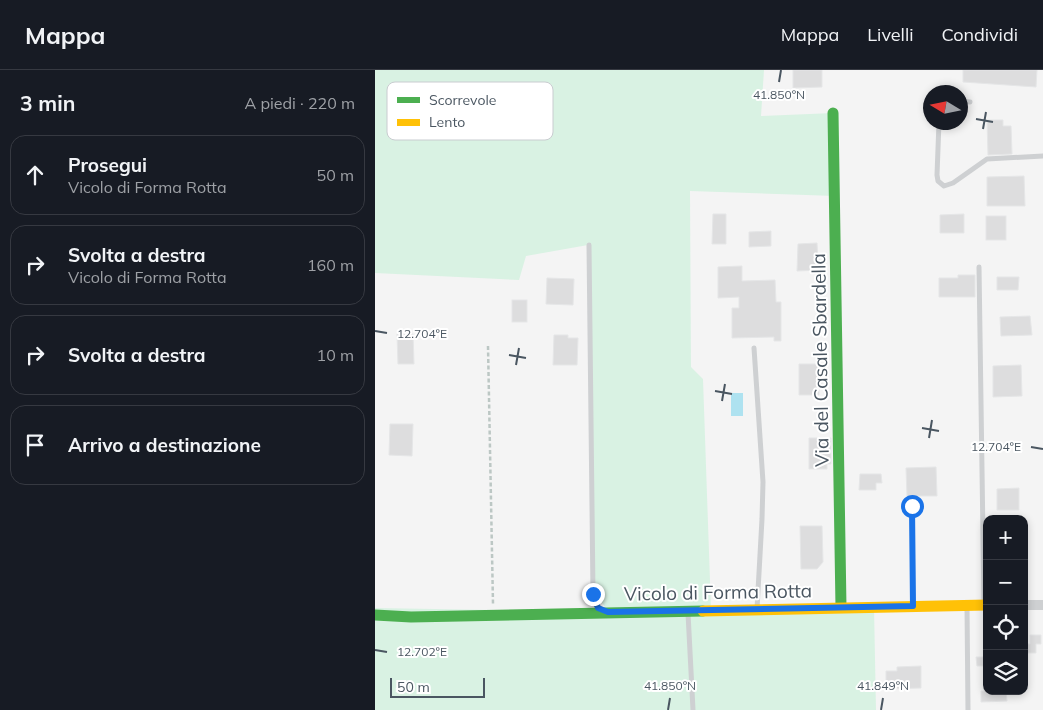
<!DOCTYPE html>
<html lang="it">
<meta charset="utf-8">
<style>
body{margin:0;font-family:Mulish,sans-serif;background:#242831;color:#f1f3f6}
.controls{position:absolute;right:15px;bottom:15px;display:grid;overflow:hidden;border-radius:10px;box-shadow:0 2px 8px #0003}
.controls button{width:45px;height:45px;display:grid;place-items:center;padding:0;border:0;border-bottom:1px solid #363941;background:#171b24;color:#f1f3f6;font:25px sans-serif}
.compass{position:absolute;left:548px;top:15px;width:45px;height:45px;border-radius:50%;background:#171b24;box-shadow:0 2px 8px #0003;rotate:280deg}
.scale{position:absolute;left:15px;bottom:12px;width:95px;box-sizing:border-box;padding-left:5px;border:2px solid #4a5661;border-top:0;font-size:14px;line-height:18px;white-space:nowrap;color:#4a5661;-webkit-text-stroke:4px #fff;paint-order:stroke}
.stop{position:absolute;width:15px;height:15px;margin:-11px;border:4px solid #1a73e8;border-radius:50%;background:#fff}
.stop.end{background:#1a73e8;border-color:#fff;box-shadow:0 1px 5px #0008}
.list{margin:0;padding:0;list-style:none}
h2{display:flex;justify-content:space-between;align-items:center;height:65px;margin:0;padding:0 20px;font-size:21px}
h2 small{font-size:16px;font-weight:400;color:#9ea1a6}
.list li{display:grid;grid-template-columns:32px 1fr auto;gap:15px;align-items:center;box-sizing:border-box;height:80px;margin:0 10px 10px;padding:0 10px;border:1px solid #363941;border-radius:15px}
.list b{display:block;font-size:19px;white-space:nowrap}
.list p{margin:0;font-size:16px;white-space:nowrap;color:#9ea1a6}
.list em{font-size:16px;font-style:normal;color:#9ea1a6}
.icon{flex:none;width:28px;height:28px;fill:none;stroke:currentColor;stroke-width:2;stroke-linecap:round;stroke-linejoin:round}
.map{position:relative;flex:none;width:668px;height:640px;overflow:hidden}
header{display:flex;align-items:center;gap:30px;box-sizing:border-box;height:70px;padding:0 25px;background:#171b24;border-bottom:1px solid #363941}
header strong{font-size:24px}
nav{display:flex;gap:28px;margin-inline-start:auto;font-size:18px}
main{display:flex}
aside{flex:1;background:#171b24}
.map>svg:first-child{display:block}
</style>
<header>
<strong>Mappa</strong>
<nav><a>Mappa</a><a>Livelli</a><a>Condividi</a></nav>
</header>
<main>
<aside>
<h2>3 min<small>A piedi · 220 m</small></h2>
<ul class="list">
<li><svg class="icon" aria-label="ahead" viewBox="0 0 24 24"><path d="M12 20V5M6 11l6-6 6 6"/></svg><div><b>Prosegui</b><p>Vicolo di Forma Rotta</p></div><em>50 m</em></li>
<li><svg class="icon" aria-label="right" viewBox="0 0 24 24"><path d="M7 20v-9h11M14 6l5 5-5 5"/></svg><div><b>Svolta a destra</b><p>Vicolo di Forma Rotta</p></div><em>160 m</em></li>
<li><svg class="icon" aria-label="right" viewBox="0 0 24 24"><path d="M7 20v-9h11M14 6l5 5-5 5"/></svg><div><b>Svolta a destra</b></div><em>10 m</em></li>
<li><svg class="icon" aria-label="arrive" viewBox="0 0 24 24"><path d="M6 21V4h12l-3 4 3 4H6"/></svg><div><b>Arrivo a destinazione</b></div></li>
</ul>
</aside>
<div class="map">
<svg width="668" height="640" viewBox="0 0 668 640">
<rect width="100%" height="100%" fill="#f4f4f4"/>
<path fill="#d9f2e3" d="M0,0H389L386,46L458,43L460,126L315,121L316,297L328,309L336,540L499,537L501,640H0V538L233,542L217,517L213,175L151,186L144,210L0,203Z"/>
<rect fill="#aee2f0" x="356" y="323" width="12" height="23"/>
<g fill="#ddddde" stroke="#e5e6e7">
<path d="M418,0H447V17L418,18Z"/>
<path d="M588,0H662L661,17L588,12Z"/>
<path d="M612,50H628V56H636L637,84L613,85Z"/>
<path d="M649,106L650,136H612V107Z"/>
<path d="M338,144H351V174H337Z"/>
<path d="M589,144V163H565V145Z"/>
<rect x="611" y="146" width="20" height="24"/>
<path d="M396,161V176L374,177V162Z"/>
<path d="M442,173L443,190H445V200L422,201L423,174Z"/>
<path d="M367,196V211L400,210L401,232H406V271H399V267L357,268V238H364V227L343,228V197Z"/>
<path d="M583,205H600V227H564V208H583Z"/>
<path d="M622,207H644L643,220H622Z"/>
<path d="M172,208L199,209L198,235L171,234Z"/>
<rect x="137" y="230" width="15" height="22"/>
<path d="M655,246L657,265L626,266L625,247Z"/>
<path d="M22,264H38L39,294H23Z"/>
<path d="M179,265H193V268H203L202,295H178Z"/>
<path d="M424,294H448V313H444V325H424Z"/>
<path d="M646,295L647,326L618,327V296Z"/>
<path d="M15,354H38L37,386L14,385Z"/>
<path d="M434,368H456V394H452V399H434Z"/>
<path d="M561,397L562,426H532L531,398Z"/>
<path d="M485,404H506L507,413H501V420H484Z"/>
<path d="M644,418V440H622V419Z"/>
<path d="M425,456H447L448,492L442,499H426Z"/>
<path d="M655,565H666V574H661V583H652V574H655Z"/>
<path d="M601,587H611L612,596H602Z"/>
<path d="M546,596V618L511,619V601H522V597Z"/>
<path d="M611,606L612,621H631L632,631L606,632V621H609V615H611Z"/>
</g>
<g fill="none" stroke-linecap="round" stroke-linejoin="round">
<path stroke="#bcc7c4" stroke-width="2.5" stroke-dasharray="4 2.5" stroke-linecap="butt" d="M113,276L118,534"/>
<g stroke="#ced0d2" stroke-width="5">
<path d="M586,31L595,32"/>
<path d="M564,52L562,105L563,111L569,116L578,113L612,89L668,86"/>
<path d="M214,175L218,524L221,535L226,539"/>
<path d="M604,197L609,535"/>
<path d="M379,278L388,412L387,449L382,539"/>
<path d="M537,436L538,536"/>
<path d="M592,536L593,640"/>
<path d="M313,543L318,640"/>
</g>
<path stroke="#ced0d2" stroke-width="10" d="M649,535H668"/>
<g stroke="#4caf50" stroke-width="11">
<path d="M458,43L466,537"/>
<path d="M0,545L36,547L328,541"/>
</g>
<path stroke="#ffc107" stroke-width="11" d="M328,541L612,535"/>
</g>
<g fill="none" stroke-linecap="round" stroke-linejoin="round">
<path stroke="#1a73e8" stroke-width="6" d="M218,524L223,538L233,542L538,536L537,436"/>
</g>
<path fill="none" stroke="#4a5661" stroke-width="2" d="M404,12L406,0M601,49L618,52M608,59L611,42M0,261L12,263M134,285L151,288M141,295L144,278M340,321L357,324M347,331L350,314M547,358L564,361M554,368L557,350M656,377L668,379M0,580L12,582M293,640L295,628M506,640L508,628"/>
<g text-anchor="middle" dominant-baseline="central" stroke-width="4" stroke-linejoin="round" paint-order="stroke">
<g font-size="19" fill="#4a5661" stroke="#fff">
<text transform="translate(445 290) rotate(-91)">Via del Casale Sbardella</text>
<text transform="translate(343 522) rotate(-1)">Vicolo di Forma Rotta</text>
</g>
</g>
<rect x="12" y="12" width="166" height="58" rx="8" fill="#fff" stroke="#c9ccd0" stroke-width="1"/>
<rect x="22" y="27" width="23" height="6" fill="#4caf50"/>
<rect x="22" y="49" width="23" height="7" fill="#ffc107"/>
<g font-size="14" fill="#4a5661">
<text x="54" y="35">Scorrevole</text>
<text x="54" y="57">Lento</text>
</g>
<g font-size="12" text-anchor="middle" fill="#4a5661" stroke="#fff" stroke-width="4" stroke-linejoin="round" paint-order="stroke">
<text x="404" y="29">41.850°N</text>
<text x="47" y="268">12.704°E</text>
<text x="621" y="381">12.704°E</text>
<text x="47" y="586">12.702°E</text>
<text x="295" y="620">41.850°N</text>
<text x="508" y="620">41.849°N</text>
</g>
</svg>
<div class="controls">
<button>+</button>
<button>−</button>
<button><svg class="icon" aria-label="locate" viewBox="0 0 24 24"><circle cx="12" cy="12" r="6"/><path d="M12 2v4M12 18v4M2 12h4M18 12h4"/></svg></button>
<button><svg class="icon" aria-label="layers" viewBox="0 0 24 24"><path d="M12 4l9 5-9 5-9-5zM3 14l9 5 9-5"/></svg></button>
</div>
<svg class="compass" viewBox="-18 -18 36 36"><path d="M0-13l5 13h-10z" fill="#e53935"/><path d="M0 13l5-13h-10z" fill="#9ea1a6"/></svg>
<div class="scale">50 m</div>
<div class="stop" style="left:537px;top:436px"></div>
<div class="stop end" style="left:218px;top:524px"></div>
</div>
</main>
